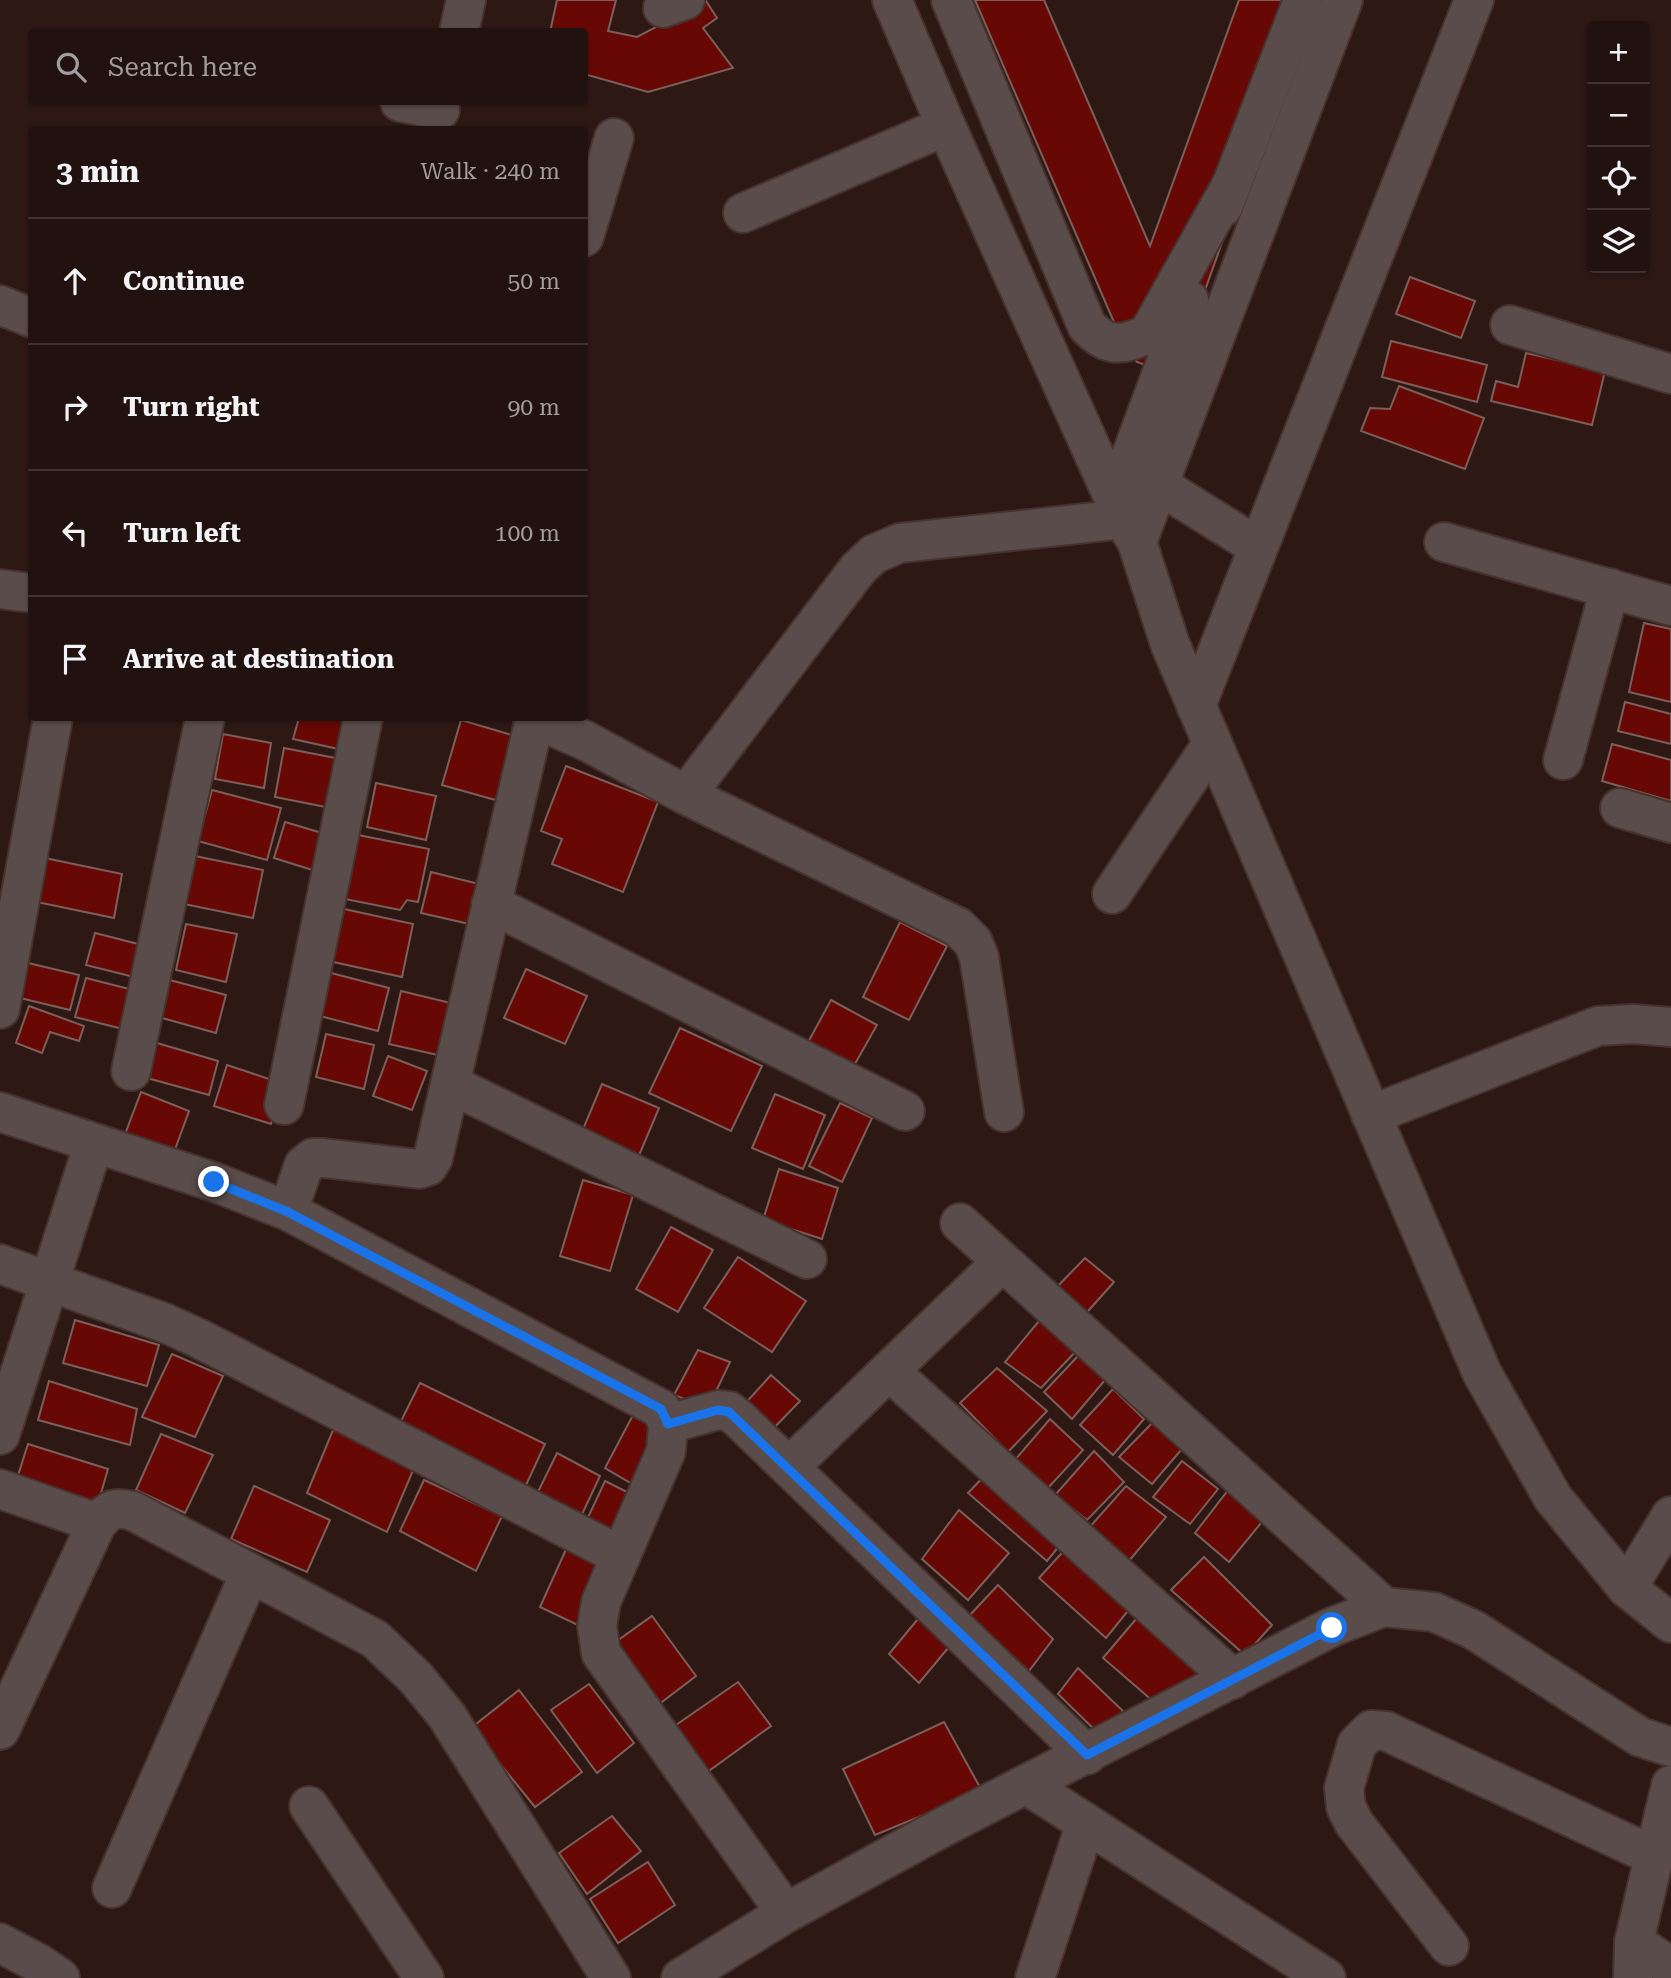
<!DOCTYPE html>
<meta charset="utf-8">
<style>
body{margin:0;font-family:"Roboto Serif",serif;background:#2a1b18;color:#f1f3f6}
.controls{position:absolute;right:21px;top:21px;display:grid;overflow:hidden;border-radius:7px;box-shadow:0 2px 5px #0004}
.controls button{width:63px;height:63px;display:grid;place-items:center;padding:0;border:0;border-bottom:2px solid #3f322f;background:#22120f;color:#f1f3f6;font:35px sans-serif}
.stop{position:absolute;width:21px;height:21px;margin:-16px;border:5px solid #1a73e8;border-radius:50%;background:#fff}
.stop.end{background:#1a73e8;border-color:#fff;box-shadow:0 2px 7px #0008}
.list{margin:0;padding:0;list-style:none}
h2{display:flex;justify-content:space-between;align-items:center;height:91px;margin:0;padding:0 28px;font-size:30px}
h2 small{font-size:23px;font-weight:400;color:#a29e9e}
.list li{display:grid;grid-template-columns:46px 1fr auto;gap:21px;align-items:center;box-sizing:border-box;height:126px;padding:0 28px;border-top:2px solid #3f322f}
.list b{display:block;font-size:26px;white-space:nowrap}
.list em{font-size:23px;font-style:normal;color:#a29e9e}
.icon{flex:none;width:38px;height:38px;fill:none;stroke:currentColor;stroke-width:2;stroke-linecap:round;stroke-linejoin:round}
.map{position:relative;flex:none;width:1671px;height:1978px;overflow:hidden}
.search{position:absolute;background:#22120f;box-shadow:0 2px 5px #0004;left:28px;top:28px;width:560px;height:77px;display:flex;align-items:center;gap:18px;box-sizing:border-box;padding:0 24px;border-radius:7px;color:#a29e9e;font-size:26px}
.panel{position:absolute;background:#22120f;box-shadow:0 2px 5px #0004;left:28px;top:126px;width:560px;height:595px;border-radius:7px}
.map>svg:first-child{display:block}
</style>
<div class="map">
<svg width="1671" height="1978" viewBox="0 0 1671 1978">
<rect width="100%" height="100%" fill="#2e1814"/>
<g fill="#670804" stroke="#7b5f5b" stroke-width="2">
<path d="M557,0H616L608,31L637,37L706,1L717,18L703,28L733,68L648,92L584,74V32H550Z"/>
<path d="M975,0H1044L1150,246L1239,0H1309L1181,357L1150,367L1137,362L1126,350Z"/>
<path d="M1410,277L1475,301L1461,338L1396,314Z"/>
<path d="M1391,341L1487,365L1477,402L1382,377Z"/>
<path d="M1526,353L1605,371L1592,425L1491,401L1496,381L1518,387Z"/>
<path d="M1399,386L1484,418L1465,469L1361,431L1370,408L1390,409Z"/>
<path d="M1644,623L1671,629V702L1629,692Z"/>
<path d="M1625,702L1671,714V744L1618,731Z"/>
<path d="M299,718H351L343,750L293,739Z"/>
<path d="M461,720L525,739L506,803L442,785Z"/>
<path d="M223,734L271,743L264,788L215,779Z"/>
<path d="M1612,744L1671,760V801L1602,781Z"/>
<path d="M284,748L346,760L336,809L275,797Z"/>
<path d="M566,766L658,802L623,892L552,864L562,839L541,831Z"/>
<path d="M376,783L436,796L426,840L367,827Z"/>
<path d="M212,790L281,808L267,860L198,841Z"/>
<path d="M285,822L332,836L322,873L274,858Z"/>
<path d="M358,835L429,849L418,902L407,900L400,910L345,899Z"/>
<path d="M195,856L263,870L253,918L184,904Z"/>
<path d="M40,857L122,874L114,918L32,901Z"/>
<path d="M431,872L483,885L474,925L421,913Z"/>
<path d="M344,909L413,924L402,977L333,962Z"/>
<path d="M900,922L947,946L909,1020L863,997Z"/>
<path d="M186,924L237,934L226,982L176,970Z"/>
<path d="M95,933L150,947L142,979L86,965Z"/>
<path d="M28,963L79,975L70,1010L20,998Z"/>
<path d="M526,969L587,996L565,1044L504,1018Z"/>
<path d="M331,973L389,988L378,1031L320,1016Z"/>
<path d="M86,978L141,992L131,1031L75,1017Z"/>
<path d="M166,979L226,995L216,1033L155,1016Z"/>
<path d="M401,991L463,1006L451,1058L389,1044Z"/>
<path d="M831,1000L877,1025L851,1071L806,1046Z"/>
<path d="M29,1006L84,1026L79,1041L50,1032L42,1053L16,1043Z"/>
<path d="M680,1028L762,1066L731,1131L649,1093Z"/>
<path d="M326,1034L374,1045L364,1089L316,1077Z"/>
<path d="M157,1043L218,1061L209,1095L147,1078Z"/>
<path d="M388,1056L427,1071L412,1110L373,1096Z"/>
<path d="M227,1065L284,1084L271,1124L214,1106Z"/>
<path d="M602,1084L659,1108L635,1165L578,1141Z"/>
<path d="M141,1092L189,1111L173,1155L124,1137Z"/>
<path d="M775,1094L825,1115L803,1169L752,1148Z"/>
<path d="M840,1103L872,1118L842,1182L809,1166Z"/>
<path d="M779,1169L838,1188L822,1239L763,1220Z"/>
<path d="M583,1180L633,1195L610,1271L560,1256Z"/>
<path d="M671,1227L713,1250L678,1312L636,1289Z"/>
<path d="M738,1257L806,1301L772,1352L704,1308Z"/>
<path d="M1085,1258L1114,1282L1081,1319L1053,1291Z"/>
<path d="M1044,1315L1080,1347L1041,1388L1005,1362Z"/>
<path d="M75,1320L159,1345L147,1386L63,1363Z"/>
<path d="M698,1350L730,1362L708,1408L674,1395Z"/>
<path d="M172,1354L223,1376L195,1437L142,1417Z"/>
<path d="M1078,1356L1105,1380L1072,1419L1044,1392Z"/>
<path d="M997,1368L1047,1411L1008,1452L960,1403Z"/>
<path d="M771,1375L800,1401L769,1433L742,1407Z"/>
<path d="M49,1381L137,1409L130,1445L38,1420Z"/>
<path d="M420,1383L545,1444L521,1496L396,1431Z"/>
<path d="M1113,1389L1144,1419L1113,1455L1080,1425Z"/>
<path d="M633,1415L659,1428L634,1485L605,1468Z"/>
<path d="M1159,1416L1187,1443L1152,1484L1119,1457Z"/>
<path d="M1050,1419L1083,1450L1048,1488L1014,1461Z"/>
<path d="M333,1430L414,1468L387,1532L307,1493Z"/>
<path d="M161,1434L213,1455L185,1513L136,1490Z"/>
<path d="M28,1444L108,1469L95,1514L14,1488Z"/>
<path d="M1094,1451L1124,1482L1087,1520L1055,1495Z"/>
<path d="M557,1453L600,1476L577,1525L533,1502Z"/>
<path d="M1182,1461L1218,1489L1190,1524L1153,1497Z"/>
<path d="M990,1470L1064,1540L1047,1561L968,1493Z"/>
<path d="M424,1480L502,1516L476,1571L400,1531Z"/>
<path d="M605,1481L639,1498L619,1545L584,1526Z"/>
<path d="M254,1486L330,1520L307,1572L231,1539Z"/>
<path d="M1126,1486L1166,1517L1128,1562L1088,1529Z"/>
<path d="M1229,1489L1266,1517L1229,1562L1195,1533Z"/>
<path d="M959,1510L1009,1553L968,1600L922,1559Z"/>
<path d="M568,1545L610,1568L586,1629L540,1607Z"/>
<path d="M1068,1546L1136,1601L1106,1638L1039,1578Z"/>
<path d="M1204,1557L1272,1625L1245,1655L1171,1590Z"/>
<path d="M998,1585L1053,1639L1029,1671L969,1616Z"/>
<path d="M1142,1612L1214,1678L1161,1708L1103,1658Z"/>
<path d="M922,1614L953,1642L919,1683L889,1654Z"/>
<path d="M652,1616L696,1676L654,1708L610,1646Z"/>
<path d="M1078,1668L1123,1711L1101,1736L1058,1694Z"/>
<path d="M738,1682L771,1726L706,1773L676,1725Z"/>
<path d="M589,1684L634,1743L597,1773L551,1710Z"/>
<path d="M519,1690L582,1772L535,1807L471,1728Z"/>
<path d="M944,1722L982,1791L875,1835L843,1769Z"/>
<path d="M612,1816L641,1851L587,1894L559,1853Z"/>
<path d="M648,1862L675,1905L618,1943L590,1899Z"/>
</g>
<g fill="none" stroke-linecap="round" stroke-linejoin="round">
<defs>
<g id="minor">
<path d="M892,0L946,126L1123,519L1137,542L1170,644L1482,1373L1553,1498L1627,1588L1671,1623"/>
<path d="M951,0L1087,326C1108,348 1121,346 1148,334L1232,184"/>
<path d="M663,8L685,0"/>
<path d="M459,32L466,0"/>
<path d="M400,102L440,110"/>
<path d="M1223,207L1303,0"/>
<path d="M743,213L946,126"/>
<path d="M584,237L614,138"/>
<path d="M0,305L32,318"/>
<path d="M1510,325L1671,374"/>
<path d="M1159,485L1258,547"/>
<path d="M1115,499L1189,300"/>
<path d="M1137,542L1343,0"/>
<path d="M1444,542L1671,606"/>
<path d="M0,589L32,593"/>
<path d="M1196,706L1474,0"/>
<path d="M533,718L586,741L686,795L958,927L973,942L979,957L1004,1112"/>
<path d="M1563,760L1610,588"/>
<path d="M686,795L858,569L874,554L900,543L1123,519"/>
<path d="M1620,808L1671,823"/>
<path d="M1112,894L1212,744"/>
<path d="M491,904L905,1111"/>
<path d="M0,1009L53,718"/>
<path d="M131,1071L205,718"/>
<path d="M450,1084L807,1259"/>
<path d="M284,1105L363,718"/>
<path d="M0,1112L214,1182L288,1211L661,1409L668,1424L666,1451L601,1602L597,1626L601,1653L786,1913"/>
<path d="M1371,1115L1598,1026L1633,1024L1671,1027"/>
<path d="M288,1211L304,1165L313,1158H324L419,1169L428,1166L433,1158L535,718"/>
<path d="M960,1223L1384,1607"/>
<path d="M0,1264L165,1323L198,1338L621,1556"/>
<path d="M889,1371L1233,1679"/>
<path d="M668,1424L718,1410L729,1411L738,1418L1087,1755"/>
<path d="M0,1435L94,1143"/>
<path d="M789,1467L1002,1262"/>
<path d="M0,1489L97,1523"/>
<path d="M1627,1588L1671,1516"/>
<path d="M0,1730L97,1523C111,1509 112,1506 133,1511L375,1639L416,1678L447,1716L611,1978"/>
<path d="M1027,1785L1326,1978"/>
<path d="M309,1806L424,1978"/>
<path d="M112,1888L250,1573"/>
<path d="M1634,1942L1671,1967"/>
<path d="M0,1943L38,1963L60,1978"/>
<path d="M1449,1946L1354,1823L1346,1807L1344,1788L1357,1744L1371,1730L1386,1731L1654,1856"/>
<path d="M681,1978L786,1913L943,1827L1332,1627L1384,1607L1434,1612L1474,1630L1640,1737L1671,1747"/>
<path d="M1035,1978L1086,1823"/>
<path d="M1633,1978L1634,1942L1671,1785"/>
</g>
</defs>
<use href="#minor" stroke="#47322e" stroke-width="42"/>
<use href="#minor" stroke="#594c4a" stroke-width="38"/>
</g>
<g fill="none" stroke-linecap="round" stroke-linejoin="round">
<path stroke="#1a73e8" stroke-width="9" d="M214,1182L288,1212L661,1409L668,1424L718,1410L729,1412L1087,1755L1332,1628"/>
</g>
</svg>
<div class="controls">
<button>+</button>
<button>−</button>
<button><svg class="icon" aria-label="locate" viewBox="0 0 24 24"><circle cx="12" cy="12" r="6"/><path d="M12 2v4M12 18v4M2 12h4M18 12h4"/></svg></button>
<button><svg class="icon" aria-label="layers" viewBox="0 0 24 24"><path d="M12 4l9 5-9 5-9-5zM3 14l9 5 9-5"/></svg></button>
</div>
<div class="stop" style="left:1332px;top:1628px"></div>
<div class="stop end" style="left:214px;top:1182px"></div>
<div class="search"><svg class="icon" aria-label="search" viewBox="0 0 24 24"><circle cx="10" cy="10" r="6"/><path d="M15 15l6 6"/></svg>Search here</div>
<section class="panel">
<h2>3 min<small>Walk · 240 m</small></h2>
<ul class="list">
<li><svg class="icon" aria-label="ahead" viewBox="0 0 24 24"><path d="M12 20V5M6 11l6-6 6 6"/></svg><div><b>Continue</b></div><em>50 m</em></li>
<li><svg class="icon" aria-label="right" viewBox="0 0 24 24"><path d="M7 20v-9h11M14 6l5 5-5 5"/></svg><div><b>Turn right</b></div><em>90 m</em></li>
<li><svg class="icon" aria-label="left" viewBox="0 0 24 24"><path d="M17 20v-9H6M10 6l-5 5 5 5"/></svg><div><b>Turn left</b></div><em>100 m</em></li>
<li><svg class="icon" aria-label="arrive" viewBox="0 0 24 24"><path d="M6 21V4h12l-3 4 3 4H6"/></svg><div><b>Arrive at destination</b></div></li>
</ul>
</section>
</div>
